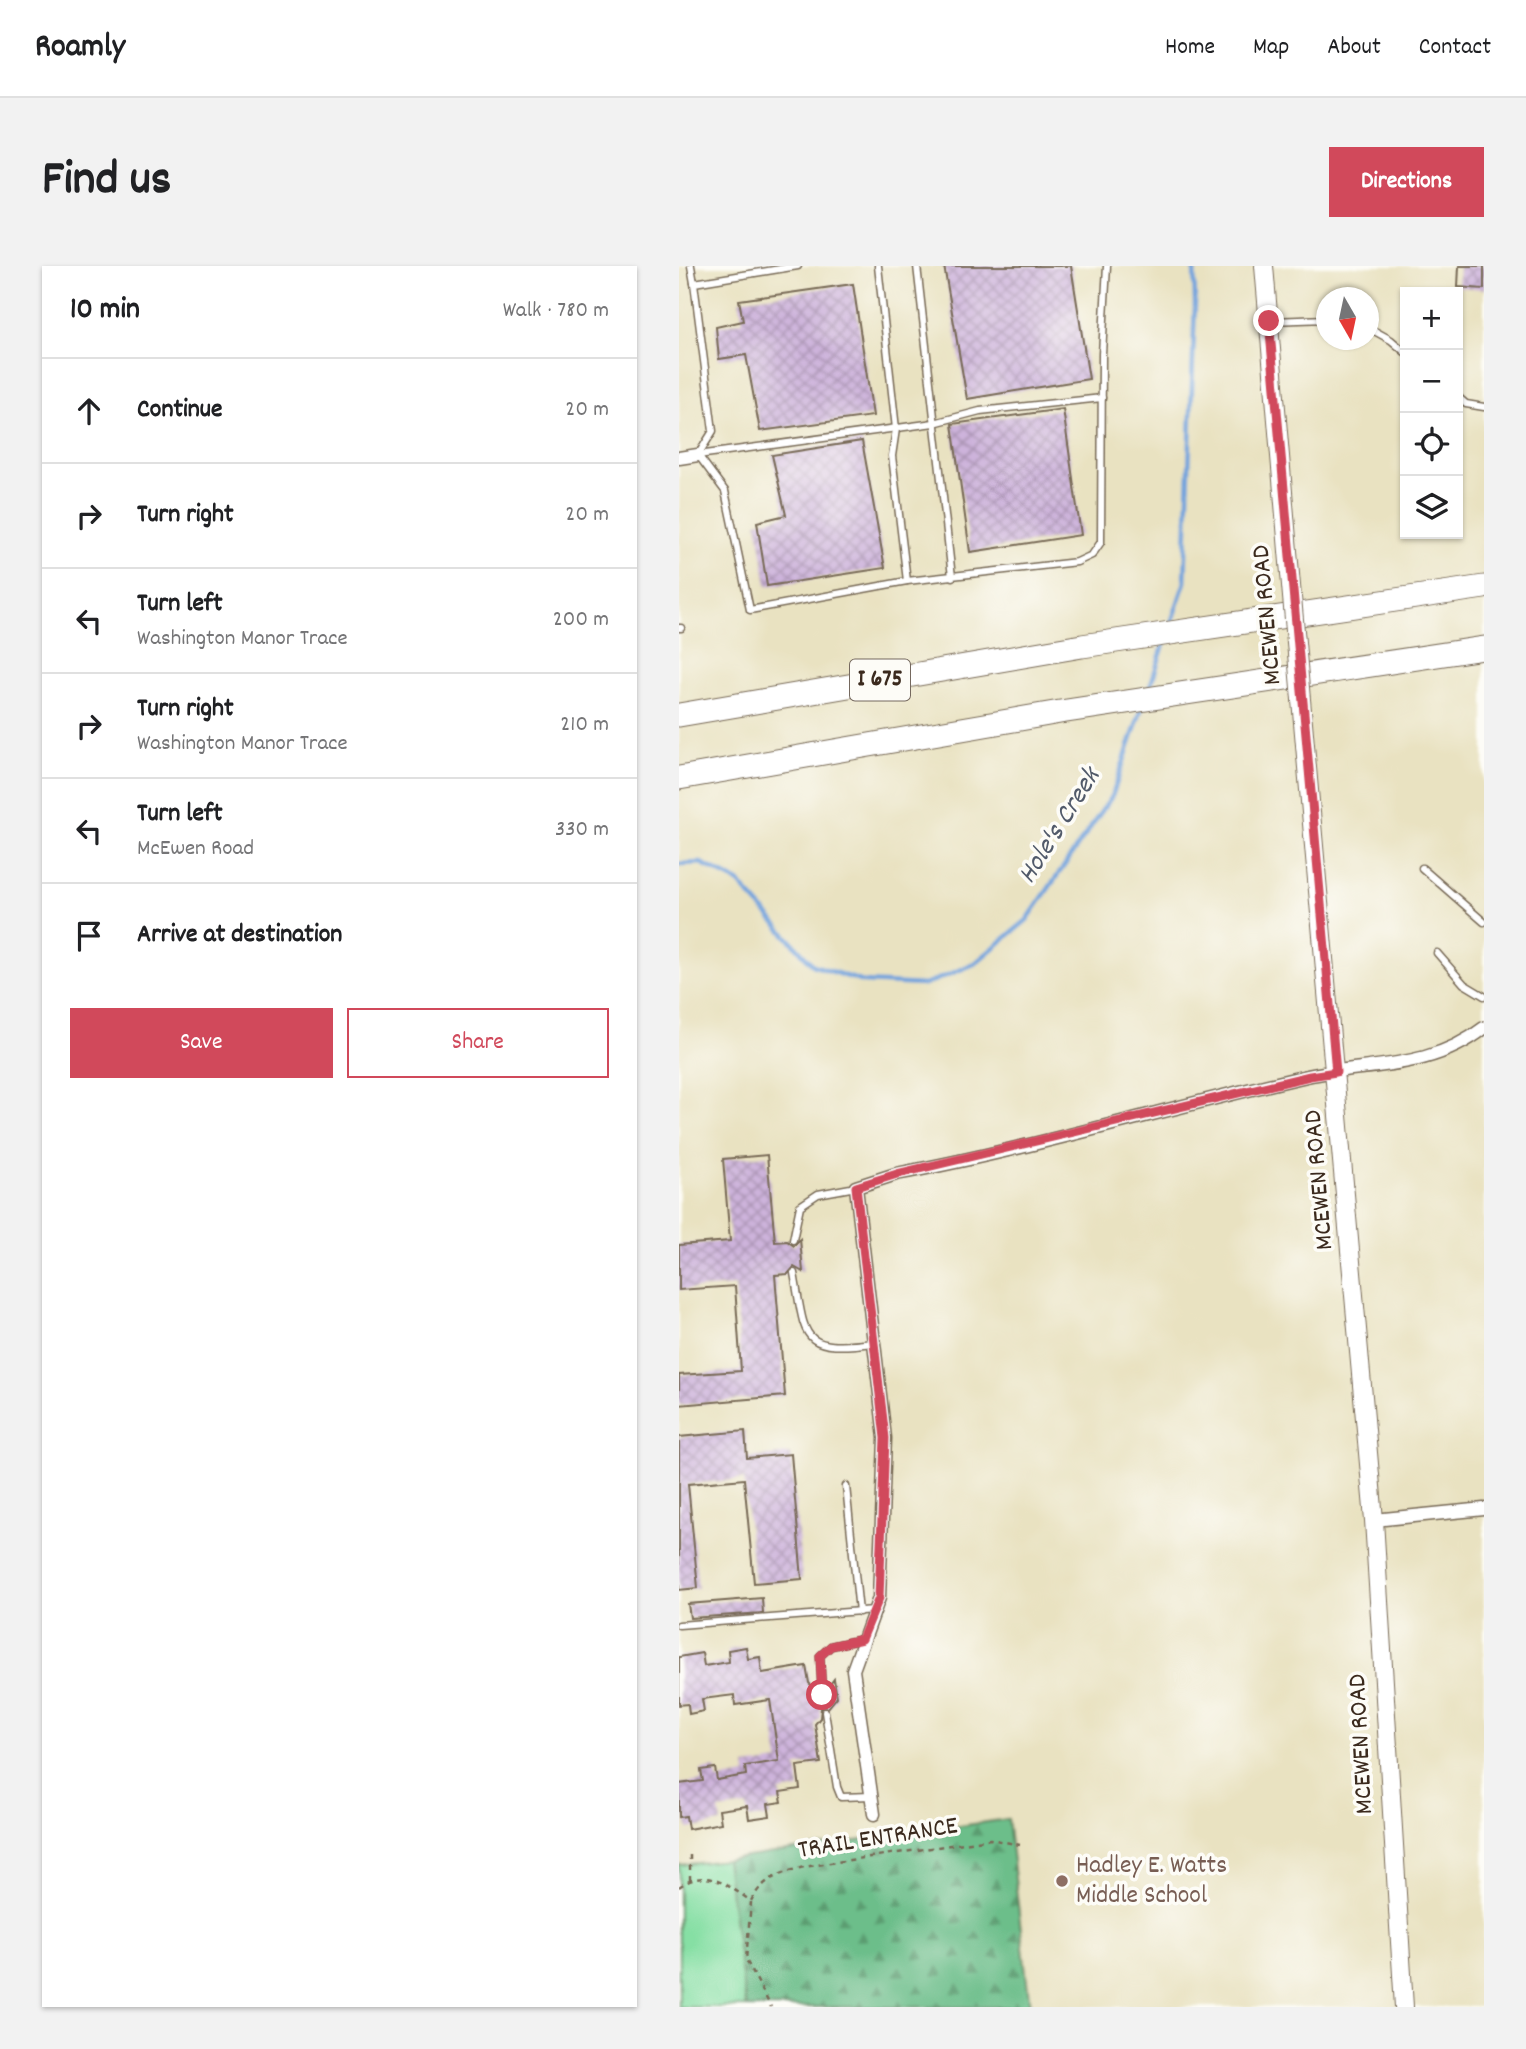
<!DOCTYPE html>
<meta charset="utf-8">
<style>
body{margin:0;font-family:Dekko,sans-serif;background:#f2f2f2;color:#202124}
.controls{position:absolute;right:21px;top:21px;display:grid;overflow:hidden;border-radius:0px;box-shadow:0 2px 5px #0004}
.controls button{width:63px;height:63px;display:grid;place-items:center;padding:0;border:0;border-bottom:2px solid #e0e0e0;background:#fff;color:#202124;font:35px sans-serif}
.compass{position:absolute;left:637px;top:21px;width:63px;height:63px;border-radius:50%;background:#fff;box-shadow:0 2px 5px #0004;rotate:171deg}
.stop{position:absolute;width:21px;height:21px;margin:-16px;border:5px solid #d1495b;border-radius:50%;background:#fff}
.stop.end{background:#d1495b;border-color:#fff;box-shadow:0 2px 7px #0008}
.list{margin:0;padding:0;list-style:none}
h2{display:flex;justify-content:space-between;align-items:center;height:91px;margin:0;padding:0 28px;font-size:30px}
h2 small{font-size:23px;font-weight:400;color:#757577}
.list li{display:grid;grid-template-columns:46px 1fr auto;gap:21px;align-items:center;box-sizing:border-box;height:105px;padding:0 28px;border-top:2px solid #e0e0e0}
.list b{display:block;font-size:26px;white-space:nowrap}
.list p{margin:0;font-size:23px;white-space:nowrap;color:#757577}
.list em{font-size:23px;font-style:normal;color:#757577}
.actions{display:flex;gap:14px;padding:21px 28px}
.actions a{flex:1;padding:16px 0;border:2px solid #d1495b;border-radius:0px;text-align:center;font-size:24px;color:#d1495b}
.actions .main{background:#d1495b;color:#fff}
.icon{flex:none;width:38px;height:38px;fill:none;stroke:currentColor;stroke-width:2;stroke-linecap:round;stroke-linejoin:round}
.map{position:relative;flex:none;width:805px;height:1741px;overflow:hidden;border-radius:0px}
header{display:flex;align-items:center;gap:42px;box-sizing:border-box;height:98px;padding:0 35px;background:#fff;border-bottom:2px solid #e0e0e0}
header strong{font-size:33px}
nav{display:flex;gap:38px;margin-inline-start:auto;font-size:24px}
.intro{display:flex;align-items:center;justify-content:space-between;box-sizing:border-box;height:168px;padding:0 42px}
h1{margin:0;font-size:49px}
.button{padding:18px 32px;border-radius:0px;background:#d1495b;color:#fff;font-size:24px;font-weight:700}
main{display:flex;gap:42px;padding:0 42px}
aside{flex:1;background:#fff;border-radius:0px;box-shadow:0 2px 5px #0004}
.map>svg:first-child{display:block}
</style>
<header>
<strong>Roamly</strong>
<nav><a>Home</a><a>Map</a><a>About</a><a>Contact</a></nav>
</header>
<div class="intro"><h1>Find us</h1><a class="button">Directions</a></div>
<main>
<aside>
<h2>10 min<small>Walk · 780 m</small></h2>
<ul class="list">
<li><svg class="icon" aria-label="ahead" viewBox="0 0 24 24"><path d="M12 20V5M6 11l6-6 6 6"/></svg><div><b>Continue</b></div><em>20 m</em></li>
<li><svg class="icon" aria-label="right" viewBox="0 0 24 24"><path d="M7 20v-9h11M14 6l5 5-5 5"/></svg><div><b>Turn right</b></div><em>20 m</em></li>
<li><svg class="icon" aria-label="left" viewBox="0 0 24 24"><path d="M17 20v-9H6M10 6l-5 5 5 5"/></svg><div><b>Turn left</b><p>Washington Manor Trace</p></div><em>200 m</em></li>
<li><svg class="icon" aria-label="right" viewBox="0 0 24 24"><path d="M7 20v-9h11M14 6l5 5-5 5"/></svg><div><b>Turn right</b><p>Washington Manor Trace</p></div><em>210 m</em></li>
<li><svg class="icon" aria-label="left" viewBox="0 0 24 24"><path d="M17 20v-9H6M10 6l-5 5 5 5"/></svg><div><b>Turn left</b><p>McEwen Road</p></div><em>330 m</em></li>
<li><svg class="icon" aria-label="arrive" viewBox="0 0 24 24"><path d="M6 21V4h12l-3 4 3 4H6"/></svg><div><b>Arrive at destination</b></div></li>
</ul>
<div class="actions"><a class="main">Save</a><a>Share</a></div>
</aside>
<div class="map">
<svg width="805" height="1741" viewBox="0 0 805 1741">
<defs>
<pattern id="forest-firs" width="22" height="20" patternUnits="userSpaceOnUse" patternTransform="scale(1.75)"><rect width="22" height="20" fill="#6cbe8a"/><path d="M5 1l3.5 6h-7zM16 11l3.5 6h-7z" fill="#5a9b70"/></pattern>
<pattern id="building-cross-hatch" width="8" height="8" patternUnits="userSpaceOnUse" patternTransform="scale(1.75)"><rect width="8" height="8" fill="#cdb3db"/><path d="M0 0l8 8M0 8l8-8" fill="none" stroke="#a892b1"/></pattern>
</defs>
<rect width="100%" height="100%" fill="#fdfcf7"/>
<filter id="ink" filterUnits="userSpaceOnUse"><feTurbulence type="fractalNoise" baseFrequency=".0143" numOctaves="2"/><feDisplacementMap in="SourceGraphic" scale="14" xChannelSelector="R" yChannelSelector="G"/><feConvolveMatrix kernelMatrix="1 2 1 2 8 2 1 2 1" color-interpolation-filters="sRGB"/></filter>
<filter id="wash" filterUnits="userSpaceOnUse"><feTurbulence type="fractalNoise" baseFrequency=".00686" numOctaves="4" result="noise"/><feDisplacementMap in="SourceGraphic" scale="28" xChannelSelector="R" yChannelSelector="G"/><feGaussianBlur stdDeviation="1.57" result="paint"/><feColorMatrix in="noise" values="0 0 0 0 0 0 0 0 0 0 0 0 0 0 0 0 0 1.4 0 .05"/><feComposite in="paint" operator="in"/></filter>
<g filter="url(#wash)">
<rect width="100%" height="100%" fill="#e9e2c1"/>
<path fill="url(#forest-firs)" stroke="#547454" stroke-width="2" d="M329,1553L351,1741H67L47,1594Z"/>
<path fill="#86dfa4" stroke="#608461" stroke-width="2" d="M47,1594L67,1741H0V1599Z"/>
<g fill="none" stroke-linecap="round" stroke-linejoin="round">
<g stroke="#72a3dd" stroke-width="4.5">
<path d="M491,360L506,316L516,36L515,0"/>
<path d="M469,427L486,375"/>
<path d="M0,598L22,597L59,616L134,699L184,716L245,719L295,698L348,654L433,530L463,442"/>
</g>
</g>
<g id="blocks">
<g fill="url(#building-cross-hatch)">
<path d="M265,0H392L410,113L288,133Z"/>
<path d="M780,0H805V23L779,21Z"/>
<path d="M174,18L194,150L81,165L67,89L40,93L37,61L64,55L60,34Z"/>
<path d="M384,143L402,269L291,286L273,158Z"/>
<path d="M183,175L206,302L88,320L78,256L107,249L93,189Z"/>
<path d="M88,889L96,976L108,975L115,980L121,973L124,1006L115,1001L109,1008L96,1009L106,1130L0,1139V1109L62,1105L56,1020L0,1024V979L51,975L44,893Z"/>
<path d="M66,1165L68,1192L112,1188L123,1313L75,1317L65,1213L9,1218L19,1322L0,1324V1171Z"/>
<path d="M83,1332L84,1347L11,1352L9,1338Z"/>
<path d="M67,1381L69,1393L81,1391L83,1407L127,1400L130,1417L137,1424L141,1434L148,1432V1422L155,1413L158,1431L149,1442H142L141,1452L136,1458L142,1497L118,1500L121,1523L101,1526L103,1536L89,1538L91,1550L70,1553L68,1540L40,1544L42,1557L9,1563L7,1550L0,1551V1518L24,1515L22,1504L36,1502L38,1514L67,1509L66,1500L100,1495L91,1434L56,1439L55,1429L23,1433L25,1445L10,1448L9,1438L0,1439V1391L23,1387L25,1400L50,1396L49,1384Z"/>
</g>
</g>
</g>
<g filter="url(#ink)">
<use href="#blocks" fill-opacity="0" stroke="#786a57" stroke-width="2"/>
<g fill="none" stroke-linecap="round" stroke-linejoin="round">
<defs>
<g id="lane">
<path d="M12,0L15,17L119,0"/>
<path d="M199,0L217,163L213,190L228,315"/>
<path d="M238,0L273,311"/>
<path d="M15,17L34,165L19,189"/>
<path d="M592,55L648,53"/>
<path d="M690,62L712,74L726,86"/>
<path d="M779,131L787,138L805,141"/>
<path d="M19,189L46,225L71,344L228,315L398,296L413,289L422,276L423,88L428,0"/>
<path d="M19,189L255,157L301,145L423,132"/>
<path d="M0,362H2"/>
<path d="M743,602L805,656"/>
<path d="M758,687L785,718L805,730"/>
<path d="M114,974L121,940L139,928L177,921"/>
<path d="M115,1007C127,1073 120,1086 195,1077"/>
<path d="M167,1220L180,1346"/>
<path d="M0,1359L195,1344"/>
<path d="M143,1429L141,1390L152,1380L183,1373"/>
<path d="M146,1446L158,1521L162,1531L192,1530"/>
</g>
<g id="street">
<path d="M0,192L19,189"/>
<path d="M695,1254L805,1243"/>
<path d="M195,1548L174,1404L200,1332L206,1172L177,921L217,908C355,882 491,841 628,810C690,797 752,804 805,762"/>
</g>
<g id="secondary">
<path d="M585,0L609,285"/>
<path d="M626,479L695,1254L725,1741"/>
</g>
<g id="highway">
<path d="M0,449L403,380L805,321"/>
<path d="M0,512L381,446L805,382"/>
</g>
</defs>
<use href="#lane" stroke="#786a57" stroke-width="9"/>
<use href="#street" stroke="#786a57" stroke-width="15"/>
<use href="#secondary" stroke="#786a57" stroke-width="20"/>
<use href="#highway" stroke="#786a57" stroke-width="25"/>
<g stroke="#786a57" stroke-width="2.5" stroke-dasharray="5 5" stroke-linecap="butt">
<path d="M11,1614V1589"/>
<path d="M0,1621C28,1601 48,1619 72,1635C84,1612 102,1607 125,1601L311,1573L341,1579"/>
<path d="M72,1636L67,1694L92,1741"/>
</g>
<use href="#lane" stroke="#fff" stroke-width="6"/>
<use href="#street" stroke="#fff" stroke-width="12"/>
<use href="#secondary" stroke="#fff" stroke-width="18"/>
<use href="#highway" stroke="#fff" stroke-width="23"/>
<defs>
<path id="secondary-bridge" d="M609,285L626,479"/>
</defs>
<use href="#secondary-bridge" stroke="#786a57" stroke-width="20" stroke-linecap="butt"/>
<use href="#secondary-bridge" stroke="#fff" stroke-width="18"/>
</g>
</g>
<g fill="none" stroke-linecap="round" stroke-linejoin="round" filter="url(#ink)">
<path stroke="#d1495b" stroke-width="9" d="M143,1429L141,1390L152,1380L183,1373L200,1332L206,1172L177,921L218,908L631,810L657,806L590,55"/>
</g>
<circle fill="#8d6e63" stroke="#fdfcf7" stroke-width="2.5" cx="383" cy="1615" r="7"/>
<g text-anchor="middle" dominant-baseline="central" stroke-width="7" stroke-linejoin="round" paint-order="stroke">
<rect fill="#fdfcf7" stroke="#75695f" stroke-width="2" x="171" y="393.5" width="60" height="41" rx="5"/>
<g font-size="24" font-weight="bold" fill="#3b2a1e">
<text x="201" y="414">I 675</text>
</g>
<g font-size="26" fill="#3b2a1e" stroke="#fdfcf7">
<text transform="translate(589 349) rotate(-95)">MCEWEN ROAD</text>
<text transform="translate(641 914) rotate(-95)">MCEWEN ROAD</text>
<text transform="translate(683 1478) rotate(-93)">MCEWEN ROAD</text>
<text transform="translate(199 1573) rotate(-9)">TRAIL ENTRANCE</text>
</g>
<g font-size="26" fill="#785e54" stroke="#fdfcf7" text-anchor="start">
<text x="397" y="1600">Hadley E. Watts<tspan x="397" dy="30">Middle School</tspan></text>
</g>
<g font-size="28" font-style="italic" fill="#515a6a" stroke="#fdfcf7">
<text transform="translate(382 561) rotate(-58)">Hole's Creek</text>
</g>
</g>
</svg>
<div class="controls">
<button>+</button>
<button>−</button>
<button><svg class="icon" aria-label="locate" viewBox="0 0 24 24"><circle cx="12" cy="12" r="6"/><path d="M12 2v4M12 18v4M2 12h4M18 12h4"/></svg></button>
<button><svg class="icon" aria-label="layers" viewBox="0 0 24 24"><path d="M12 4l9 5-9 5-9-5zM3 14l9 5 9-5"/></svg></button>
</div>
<svg class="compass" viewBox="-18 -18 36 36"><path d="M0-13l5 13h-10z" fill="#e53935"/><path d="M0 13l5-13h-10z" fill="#757577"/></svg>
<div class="stop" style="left:143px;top:1429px"></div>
<div class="stop end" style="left:590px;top:55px"></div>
</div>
</main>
